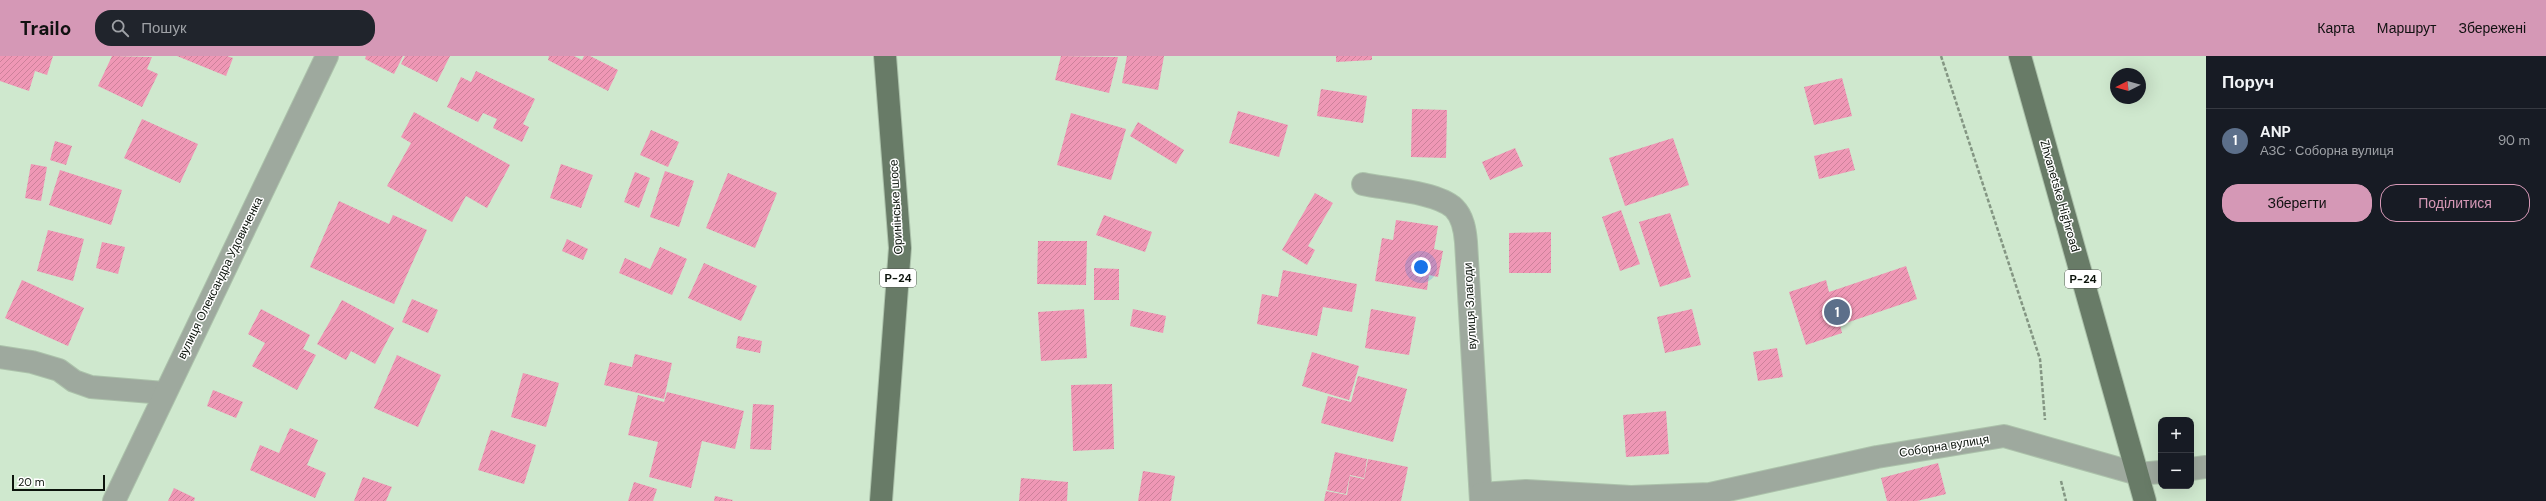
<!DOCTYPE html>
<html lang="uk">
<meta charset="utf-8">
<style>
body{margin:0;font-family:"DM Sans",sans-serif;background:#20242c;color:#f1f3f6}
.controls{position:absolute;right:12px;bottom:12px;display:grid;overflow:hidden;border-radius:8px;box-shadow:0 4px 16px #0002}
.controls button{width:36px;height:36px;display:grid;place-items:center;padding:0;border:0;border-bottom:1px solid #363941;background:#171b24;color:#f1f3f6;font:20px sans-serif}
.compass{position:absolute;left:2110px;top:12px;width:36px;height:36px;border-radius:50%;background:#171b24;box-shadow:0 4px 16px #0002;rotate:264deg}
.scale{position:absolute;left:12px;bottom:10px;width:93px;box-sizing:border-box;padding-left:4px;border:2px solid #0c140c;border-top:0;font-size:11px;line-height:14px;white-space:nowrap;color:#0c140c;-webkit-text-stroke:3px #fff;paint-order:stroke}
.you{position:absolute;left:1421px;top:211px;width:14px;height:14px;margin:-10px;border:3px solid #fff;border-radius:50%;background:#1a73e8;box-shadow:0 0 0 6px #1a73e833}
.badge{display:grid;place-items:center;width:26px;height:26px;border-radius:50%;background:#d598b6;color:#fff;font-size:13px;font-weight:700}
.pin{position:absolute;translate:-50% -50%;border:2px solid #fff;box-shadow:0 1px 4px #0006}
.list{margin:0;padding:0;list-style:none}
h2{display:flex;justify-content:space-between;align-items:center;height:52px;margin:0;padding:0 16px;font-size:17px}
h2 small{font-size:13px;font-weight:400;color:#9ea1a6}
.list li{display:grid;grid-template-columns:26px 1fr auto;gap:12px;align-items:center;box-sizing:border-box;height:64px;padding:0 16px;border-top:1px solid #363941}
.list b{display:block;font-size:15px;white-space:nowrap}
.list p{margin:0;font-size:13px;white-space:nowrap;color:#9ea1a6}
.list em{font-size:13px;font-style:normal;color:#9ea1a6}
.actions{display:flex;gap:8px;padding:12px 16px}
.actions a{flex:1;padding:9px 0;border:1px solid #d598b6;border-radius:16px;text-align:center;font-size:14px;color:#d598b6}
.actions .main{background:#d598b6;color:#111}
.icon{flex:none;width:22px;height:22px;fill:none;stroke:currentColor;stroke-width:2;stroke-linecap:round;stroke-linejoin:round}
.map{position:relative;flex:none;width:2206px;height:445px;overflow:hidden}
header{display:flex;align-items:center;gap:24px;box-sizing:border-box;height:56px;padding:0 20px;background:#d598b6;color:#111}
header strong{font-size:19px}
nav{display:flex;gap:22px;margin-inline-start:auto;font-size:14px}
.search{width:280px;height:36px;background:#20242c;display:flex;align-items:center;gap:10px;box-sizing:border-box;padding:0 14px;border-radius:16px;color:#9ea1a6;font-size:15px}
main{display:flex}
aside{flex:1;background:#171b24}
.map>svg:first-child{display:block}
</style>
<header>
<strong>Trailo</strong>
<div class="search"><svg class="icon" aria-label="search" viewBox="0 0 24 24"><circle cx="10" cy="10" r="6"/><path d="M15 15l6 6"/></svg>Пошук</div>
<nav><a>Карта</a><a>Маршрут</a><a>Збережені</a></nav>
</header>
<main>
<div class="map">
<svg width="2206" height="445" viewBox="0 0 2206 445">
<defs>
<pattern id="building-hatch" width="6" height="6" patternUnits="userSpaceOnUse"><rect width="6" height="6" fill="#ef97b5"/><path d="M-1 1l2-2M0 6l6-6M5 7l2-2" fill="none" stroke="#cc819a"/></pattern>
</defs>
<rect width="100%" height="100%" fill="#cfe8ce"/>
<g fill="url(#building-hatch)">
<path d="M0,0H53L47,19L35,15L29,35L0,25Z"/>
<path d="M112,0L152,1L147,13L158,18L142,51L98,30Z"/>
<path d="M177,0H227L233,2L226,20Z"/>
<path d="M366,0H403L394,18L365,3Z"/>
<path d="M405,0H450L437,26L401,8Z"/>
<path d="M549,0H574L582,4L584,0H590L618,14L608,35L548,4Z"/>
<path d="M1061,0L1118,1L1109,37L1055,24Z"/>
<path d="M1127,0H1164L1158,34L1122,27Z"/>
<path d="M1336,0H1372V4L1336,6Z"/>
<path d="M476,15L535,43L523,68L529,71L522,86L493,72L497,63L483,57L478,66L447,51L461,21L471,26Z"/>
<path d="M1842,22L1852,60L1814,69L1804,31Z"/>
<path d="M1321,33L1367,40L1363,67L1317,60Z"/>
<path d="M1412,53L1447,54L1446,102L1411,101Z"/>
<path d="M1238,55L1288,69L1279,101L1229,87Z"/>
<path d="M414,56L510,109L487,152L466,140L452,166L387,130L411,87L401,81Z"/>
<path d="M1071,57L1126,73L1111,124L1057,109Z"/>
<path d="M142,63L198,88L180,127L124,102Z"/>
<path d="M1138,66L1184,94L1176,108L1130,80Z"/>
<path d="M651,74L679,86L668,111L640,99Z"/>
<path d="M1673,82L1689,129L1625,150L1609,102Z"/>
<path d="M55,85L72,90L66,109L50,104Z"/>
<path d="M1515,92L1523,110L1490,124L1482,106Z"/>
<path d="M1849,92L1855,114L1819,123L1814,100Z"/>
<path d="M31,108L47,111L41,145L25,142Z"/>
<path d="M561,108L593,119L581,152L550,142Z"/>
<path d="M60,114L122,134L111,169L49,149Z"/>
<path d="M665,115L694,125L679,171L650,161Z"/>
<path d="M635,116L650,122L639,152L624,146Z"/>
<path d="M728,117L777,137L755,192L706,172Z"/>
<path d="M1315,137L1333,147L1308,190L1315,194L1307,209L1282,194Z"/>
<path d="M339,145L389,168L393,159L427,174L394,248L310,211Z"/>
<path d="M1621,154L1640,208L1620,215L1602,161Z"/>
<path d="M1670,157L1691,221L1660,231L1639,166Z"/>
<path d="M1104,159L1152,176L1145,196L1096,179Z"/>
<path d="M1396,164L1438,170L1434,193L1443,195L1438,221L1429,219L1427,234L1375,225L1382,182L1393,184Z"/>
<path d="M48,174L84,183L73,225L37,215Z"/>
<path d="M1551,176V217H1509V177Z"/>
<path d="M567,183L588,193L583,204L562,195Z"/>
<path d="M1038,185H1087L1086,229L1037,228Z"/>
<path d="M102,186L125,191L118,218L96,212Z"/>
<path d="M660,191L687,203L672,239L619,217L625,202L650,213Z"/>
<path d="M704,207L757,230L741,265L688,242Z"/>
<path d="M1906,210L1917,243L1840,269L1842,277L1806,289L1789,236L1826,224L1829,236Z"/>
<path d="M1094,212L1119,213V244H1094Z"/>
<path d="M1283,214L1357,228L1352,256L1323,251L1317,280L1257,268L1262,238L1278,241Z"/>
<path d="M22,224L84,252L68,290L5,262Z"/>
<path d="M412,243L438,254L428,277L402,266Z"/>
<path d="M342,244L394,272L375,308L351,295L346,304L317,288Z"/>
<path d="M261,253L310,279L303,293L316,299L297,334L252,310L265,287L248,278Z"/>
<path d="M1084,253L1087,302L1041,305L1038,256Z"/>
<path d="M1133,253L1166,260L1163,277L1130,270Z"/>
<path d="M1371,253L1416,261L1409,299L1365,292Z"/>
<path d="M1692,253L1701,289L1665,297L1657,261Z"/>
<path d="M738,280L762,285L760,297L736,292Z"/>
<path d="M1777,292L1783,321L1758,325L1753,296Z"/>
<path d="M1312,296L1359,310L1349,344L1302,330Z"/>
<path d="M635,298L672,307L664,343L604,329L610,306L632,311Z"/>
<path d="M397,299L441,319L418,371L374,352Z"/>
<path d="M523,317L559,327L546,371L511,361Z"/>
<path d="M1358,320L1407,333L1393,386L1321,367L1328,340L1351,346Z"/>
<path d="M1112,328L1114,393L1073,395L1071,329Z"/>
<path d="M213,334L243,346L236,362L207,350Z"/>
<path d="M667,336L744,355L735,393L702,385L691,432L649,421L658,386L628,379L638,339L664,346Z"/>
<path d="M753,348L774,349L771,394L750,393Z"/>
<path d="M1666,355L1669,398L1626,401L1623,359Z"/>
<path d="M290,372L318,384L307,409L326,417L315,442L250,414L260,389L279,397Z"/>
<path d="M491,374L536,389L524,428L478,414Z"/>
<path d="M1335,396L1367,403L1364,422L1350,419L1346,438L1327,434Z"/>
<path d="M1368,403L1408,411L1401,445H1324L1326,435L1347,439L1350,420L1364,423Z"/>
<path d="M1938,407L1946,438L1917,445H1887L1881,422Z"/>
<path d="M1143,415L1175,420L1171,445H1138Z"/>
<path d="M363,421L392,431L386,445H354Z"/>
<path d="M1021,422L1068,426L1067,445H1019Z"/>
<path d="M634,426L657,433L653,445H628Z"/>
<path d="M174,432L195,442L194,445H168Z"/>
<path d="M715,440L733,444L732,445H714Z"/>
</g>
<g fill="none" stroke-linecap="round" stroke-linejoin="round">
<defs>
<g id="street">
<path d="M1363,128C1386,133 1437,136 1454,152C1463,161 1465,174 1466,186L1481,445"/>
<path d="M0,301L32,306L59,314L74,325L91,331L164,337"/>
<path d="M2191,413L2206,411"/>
<path d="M1481,438L1526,435L1631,441L1710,438L1877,401L2004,380L2138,418L2161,416"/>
<path d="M114,445L327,0"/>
</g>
<g id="primary">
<path d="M2020,0L2145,445"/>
<path d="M881,445L900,192L885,0"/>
</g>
</defs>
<use href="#street" stroke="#acc2ab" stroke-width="24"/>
<use href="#primary" stroke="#acc2ab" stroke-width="24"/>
<g stroke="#849683" stroke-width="2.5" stroke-dasharray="4 2" stroke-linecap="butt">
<path d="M1941,0L2040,303L2045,364"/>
<path d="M2061,425L2066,445"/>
</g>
<use href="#street" stroke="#9ea99e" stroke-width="22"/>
<use href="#primary" stroke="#687b67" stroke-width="22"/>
</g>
<g text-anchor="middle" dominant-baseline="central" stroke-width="3" stroke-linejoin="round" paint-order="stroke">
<g fill="#fff" stroke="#555a55" stroke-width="1">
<rect x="880" y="213" width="36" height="18" rx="3"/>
<rect x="2065" y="214" width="36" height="18" rx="3"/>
</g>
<g font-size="11" font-weight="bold" fill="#0c140c">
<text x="898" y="222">Р-24</text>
<text x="2083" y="223">Р-24</text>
</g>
<g font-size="12" fill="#0c140c" stroke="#fff">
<text transform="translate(2060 140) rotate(74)">Zhvanetske Highroad</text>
<text transform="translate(896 151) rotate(-93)">Оринінське шосе</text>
<text transform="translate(220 222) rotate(-64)">вулиця Олександра Удовиченка</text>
<text transform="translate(1470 250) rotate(-93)">вулиця Злагоди</text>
<text transform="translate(1944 390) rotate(-9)">Соборна вулиця</text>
</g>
</g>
</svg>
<div class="controls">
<button>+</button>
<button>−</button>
</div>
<svg class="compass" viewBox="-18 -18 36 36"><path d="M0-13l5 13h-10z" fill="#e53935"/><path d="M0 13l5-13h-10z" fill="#9ea1a6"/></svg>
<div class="scale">20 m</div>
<div class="you"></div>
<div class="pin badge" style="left:1837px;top:256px;background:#5c6f8a">1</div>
</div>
<aside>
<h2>Поруч<small></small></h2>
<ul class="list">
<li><span class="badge" style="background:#5c6f8a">1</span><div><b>ANP</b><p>АЗС · Соборна вулиця</p></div><em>90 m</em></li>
</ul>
<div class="actions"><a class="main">Зберегти</a><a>Поділитися</a></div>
</aside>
</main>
